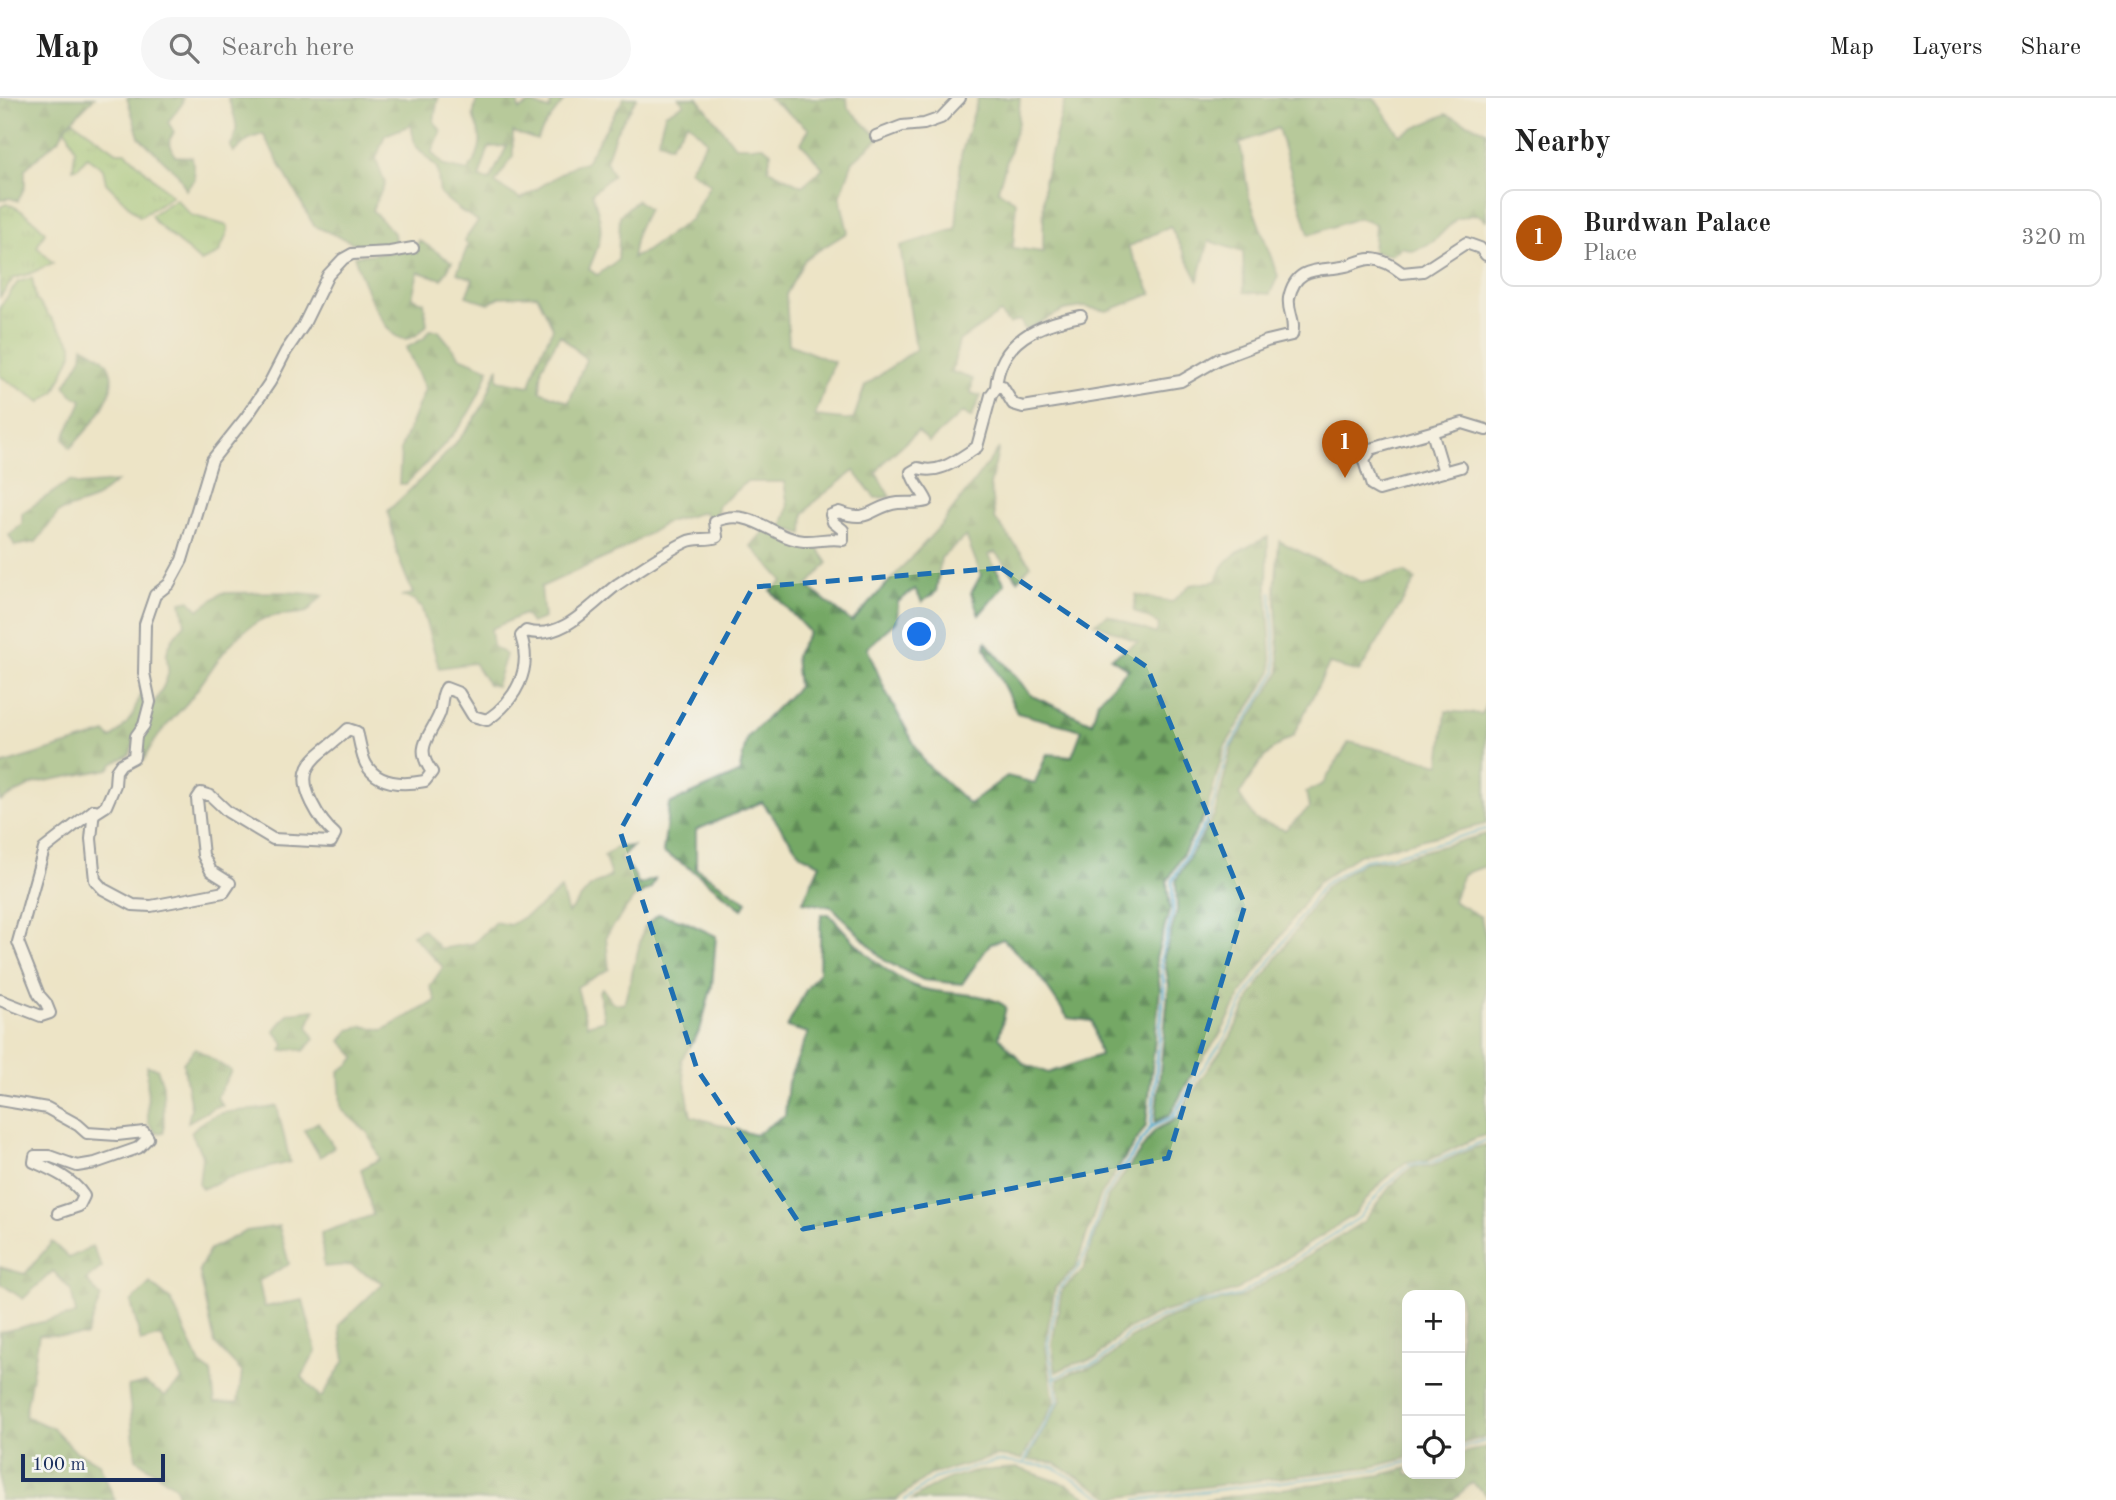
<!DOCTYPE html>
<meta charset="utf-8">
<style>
body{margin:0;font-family:"Old Standard TT",serif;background:#f6f6f6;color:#222}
.controls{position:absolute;right:21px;bottom:21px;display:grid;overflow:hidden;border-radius:14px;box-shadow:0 7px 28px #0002}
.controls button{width:63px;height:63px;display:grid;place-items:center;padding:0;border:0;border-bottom:2px solid #e0e0e0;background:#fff;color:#222;font:35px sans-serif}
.scale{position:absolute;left:21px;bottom:18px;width:144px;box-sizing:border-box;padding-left:7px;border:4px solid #1b2f5e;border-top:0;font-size:19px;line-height:24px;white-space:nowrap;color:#1b2f5e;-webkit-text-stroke:5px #f6f6f2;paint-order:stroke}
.you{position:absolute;left:920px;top:537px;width:24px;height:24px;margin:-18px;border:5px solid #fff;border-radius:50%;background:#1a73e8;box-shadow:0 0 0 10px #1a73e833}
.badge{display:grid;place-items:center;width:46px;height:46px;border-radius:50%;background:#b45309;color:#fff;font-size:23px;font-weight:700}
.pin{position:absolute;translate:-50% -58px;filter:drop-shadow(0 2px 4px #0008)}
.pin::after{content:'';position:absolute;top:37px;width:24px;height:21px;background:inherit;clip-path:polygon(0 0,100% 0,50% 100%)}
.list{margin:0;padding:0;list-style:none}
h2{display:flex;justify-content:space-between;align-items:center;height:91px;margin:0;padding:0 28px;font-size:30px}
h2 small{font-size:23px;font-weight:400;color:#767676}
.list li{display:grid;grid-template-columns:46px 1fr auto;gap:21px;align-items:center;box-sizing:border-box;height:98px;margin:0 14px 14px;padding:0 14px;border:2px solid #e0e0e0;border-radius:14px}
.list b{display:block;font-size:26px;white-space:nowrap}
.list p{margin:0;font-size:23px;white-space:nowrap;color:#767676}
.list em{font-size:23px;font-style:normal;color:#767676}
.icon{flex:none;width:38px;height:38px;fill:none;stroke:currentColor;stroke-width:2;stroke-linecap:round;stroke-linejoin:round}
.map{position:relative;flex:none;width:1486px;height:1402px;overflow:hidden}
header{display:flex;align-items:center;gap:42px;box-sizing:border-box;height:98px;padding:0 35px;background:#fff;border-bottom:2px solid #e0e0e0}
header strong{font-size:33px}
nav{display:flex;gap:38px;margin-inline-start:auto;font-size:24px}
.search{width:490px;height:63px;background:#f6f6f6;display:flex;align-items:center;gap:18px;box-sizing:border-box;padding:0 24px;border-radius:38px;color:#767676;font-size:26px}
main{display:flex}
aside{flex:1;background:#fff}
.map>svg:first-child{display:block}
</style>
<header>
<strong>Map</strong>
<div class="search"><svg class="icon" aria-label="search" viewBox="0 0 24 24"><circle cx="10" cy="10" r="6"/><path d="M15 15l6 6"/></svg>Search here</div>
<nav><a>Map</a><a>Layers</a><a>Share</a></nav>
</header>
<main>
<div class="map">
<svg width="1486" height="1402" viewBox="0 0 1486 1402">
<defs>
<pattern id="grass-tufts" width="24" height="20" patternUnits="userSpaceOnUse" patternTransform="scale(1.75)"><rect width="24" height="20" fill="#90c273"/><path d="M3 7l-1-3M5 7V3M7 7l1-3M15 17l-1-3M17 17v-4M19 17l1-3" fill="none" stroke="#759e62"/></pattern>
<pattern id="forest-firs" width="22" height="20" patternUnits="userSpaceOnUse" patternTransform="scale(1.75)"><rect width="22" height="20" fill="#74a865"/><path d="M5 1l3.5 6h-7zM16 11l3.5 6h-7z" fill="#5e8956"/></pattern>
</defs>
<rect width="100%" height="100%" fill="#f6f6f2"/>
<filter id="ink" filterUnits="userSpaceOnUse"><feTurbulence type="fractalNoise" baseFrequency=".0143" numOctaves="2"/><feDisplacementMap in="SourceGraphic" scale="14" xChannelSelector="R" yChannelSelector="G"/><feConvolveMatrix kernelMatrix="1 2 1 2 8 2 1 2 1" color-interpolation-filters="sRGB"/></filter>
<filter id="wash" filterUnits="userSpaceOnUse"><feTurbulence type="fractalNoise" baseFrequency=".00686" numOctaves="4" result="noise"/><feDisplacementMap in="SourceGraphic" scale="28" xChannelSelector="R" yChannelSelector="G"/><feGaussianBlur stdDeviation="1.57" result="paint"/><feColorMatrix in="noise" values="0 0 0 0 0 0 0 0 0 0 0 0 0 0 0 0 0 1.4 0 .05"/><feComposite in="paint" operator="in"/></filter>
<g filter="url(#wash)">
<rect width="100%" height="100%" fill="#ede4c6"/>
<g fill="url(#grass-tufts)" stroke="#567868" stroke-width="2">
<path d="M72,22L117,54H126L172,98L140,119L106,85L103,71L87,59L79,69L73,71L75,51L65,28Z"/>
<path d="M176,101L191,117L228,128L227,136L219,155L201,164L155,124L151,117Z"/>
<path d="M6,106C17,107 38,125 45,134L37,149L53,165L29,176L14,180L0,199V109Z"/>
<path d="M32,180L36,201L72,246V256L55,293L41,304L0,278V209L18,184Z"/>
</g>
<g fill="url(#forest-firs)" stroke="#486c62" stroke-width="2" fill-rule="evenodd">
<path d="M0,0H94L66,28L60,40L25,71V88L18,103L10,100L0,102Z"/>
<path d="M127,0H183L182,6L168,24L174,34L169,43L175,58L192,59L195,81L186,92L178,76L139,39Z"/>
<path d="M228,0H438L434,23L441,33L432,55L445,68L468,73C474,64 482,51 480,40C477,19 469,28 477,1H517L519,12L531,5L549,12L553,0H566L544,29L537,42L513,34V58L495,85L521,101L576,66L585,65L624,0H637L616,34L606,63L613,77L592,95C604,131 604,136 589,171L597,177L618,162L620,117L637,102L648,111L637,133L632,160L643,155L691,121L710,86L689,72L707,43L688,24L670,48L658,42L665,16L684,6L679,0H698L735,48H763L771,54L768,71L802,88L823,70L801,45L809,31L769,0H847L848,10L879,40L853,63L840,99L848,134L805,161L786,197L789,246L834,264L815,318L853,322L865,288L916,251L900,148L956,131L961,57L978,0H1020L1018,25L998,92L1016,104L1013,150L1043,154L1044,83L1065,2L1088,0H1374L1400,37L1446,16L1486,33V122L1477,116L1456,121L1433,144L1413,153L1402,149L1391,157L1373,154L1375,126L1358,120L1309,137L1278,30L1240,45L1249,99L1278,178L1270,196L1244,194L1243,154L1209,143L1198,182L1170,128L1128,149L1152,196L1107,213L1084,209L1064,212L1025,232L1020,222L1009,226L1000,215L959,243L952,274L973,281L971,295L981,298L971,320L963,314L929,344L918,333L886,362L876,375L890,399L875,400L854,373L815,403L804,416L803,436L782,429L788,409L784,384H746L718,408V414L710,422L704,414L668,424L618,454L541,489L544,520L531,525L524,516L491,531L493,548L506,557L496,588L488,586L474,565L439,570L421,508H418L415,502L401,498L413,496L398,459L388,413C418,384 466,341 484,305C489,294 493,281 498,269V282L530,288L538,261L553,230L537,197L500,199L488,206L466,198L473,181L457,175L468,147L464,143L478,123L461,113L440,96L437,70L415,47L411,27L385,37L376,61L385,85L372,112L394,135L396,148L387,151L358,147L314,128L263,36L249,41L234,54L230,48C242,32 234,17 228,0ZM507,48L490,82L479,80L489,49ZM560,237L586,261L569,304L540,293L542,269Z"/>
<path d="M419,142L452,164L442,181L418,174L412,200L424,204L427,227C421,233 414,242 404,241C382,240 360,176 354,158L416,151Z"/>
<path d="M429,232H438L460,259L489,271C472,324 443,348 406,386H399L401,350L425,291L406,250L424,240Z"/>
<path d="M83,248C90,252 101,257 106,264C126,291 88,332 70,350L64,340C69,326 78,316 82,302L73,298L65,288L82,259Z"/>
<path d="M999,350L990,387L995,421L1031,467L1018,482L995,454L988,457L1005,486L979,517L971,495L981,477L966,438L941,460L936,494L922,504L915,491L898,504L897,522L867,550L885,592L924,664L969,706L1007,678L1035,685L1047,656L1072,658L1082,632L1017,615L985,550L986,544L1032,598L1092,625L1098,603L1128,571L1111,560L1138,544L1095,525L1108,517L1156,536L1159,526L1134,513L1136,497L1172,504L1190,487L1216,483C1224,457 1245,450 1268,439L1267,494L1272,573L1225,648L1205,717L1167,784L1170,811L1156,860L1160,891L1146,1028L1100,1098L1076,1169L1055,1190L1045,1245L1054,1305L1022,1361L997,1358L929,1377L896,1402H178L176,1389L136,1361L128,1289L145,1285L165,1298L182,1282L161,1238L141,1244L131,1204L150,1185L171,1202L200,1266L211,1274L215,1305L238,1304L242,1274L215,1246L199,1172L210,1151L246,1133L279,1128L289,1166L259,1183L264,1209L303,1202L316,1253L302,1279L321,1300L345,1262L339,1227L383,1185L350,1167L324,1169L321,1135L373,1117L361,1071L380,1061L368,1035L341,1011L339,973L349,967L356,959L341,943L349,932L363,928L383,932L436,903L430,888L443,869L412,837L423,831L440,851L474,845L495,824L510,827L538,810L561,791L568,815L590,789L611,778L604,758L615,750L632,748L619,761L633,774L639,787L655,781L651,790L634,800L606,838L609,871L577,889L587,927L604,922L599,893L602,890L613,905L624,906L644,829L659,816L684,823L716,838L712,887L700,932L681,962L691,1018L755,1037L785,1017L788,984L808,935L787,929L806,892L819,874L821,816H829C852,842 879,872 912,887C938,899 986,891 1006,909L999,939L1024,966L1048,975L1100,957L1092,923L1068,920L1038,876L1003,841L990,846L962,886L923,882L885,863L832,809L803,804L820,766L801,757L762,704L696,732V770L747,804L742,811C716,792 692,768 663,755L669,706L739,675L747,640L798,589L795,558L809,534L771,493L783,483L751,448L766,431L815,446L828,465L807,488L852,524L941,427Z"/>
<path d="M70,383L79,387L116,384L93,402L59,414L36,444L15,448L9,437L22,426V415Z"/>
<path d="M1279,443L1361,484L1405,474L1416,482L1359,574L1329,566L1293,638L1273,651L1261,663L1239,697L1256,722L1285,732L1309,710L1306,694L1323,686L1349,644L1440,666L1446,613L1482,616L1486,605V726L1359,757L1318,784L1243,893L1220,937L1191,978L1170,1017L1155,1024L1169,887L1164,859L1177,813L1176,782L1215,716L1232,649L1280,574L1275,491Z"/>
<path d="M286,494L323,497L307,514C291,518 273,515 259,523C225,542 210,577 187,605C171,623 154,639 144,662C124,632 162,604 168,576C169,569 166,561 167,554C169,543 177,534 185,526L181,504L190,502L198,512L222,495Z"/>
<path d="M146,592L147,606L130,656L113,666L109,671L35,685L0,703V667L106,635L111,641C119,634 126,627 132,618C137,608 136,599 146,592Z"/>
<path d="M1486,736V768L1463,776L1453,803L1481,819L1486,840V1037L1476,1040L1427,1063L1406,1064L1381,1084L1354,1117L1237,1192L1157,1216L1121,1235L1097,1260L1070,1267L1056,1274L1052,1246L1062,1192L1083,1172L1108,1099L1155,1032L1178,1020L1201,981L1230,940L1252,896L1326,789L1364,764L1395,761Z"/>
<path d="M315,912L308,928L314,941L304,953L295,951L282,953L284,945L274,933L289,915Z"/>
<path d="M195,950L231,973L217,999L223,1008L215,1009L188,1024L191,1010L183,965Z"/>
<path d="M147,968L157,970L163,987L164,1034L156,1035L148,1024Z"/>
<path d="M277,1008L290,1064L227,1080L202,1091L199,1086L202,1058L191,1034C217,1005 244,1017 277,1008Z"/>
<path d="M318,1024L334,1049L320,1059L304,1032Z"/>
<path d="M1486,1047V1339L1460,1346V1197H1407V1360L1376,1368L1113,1400L1054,1365L1027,1362L1061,1302L1058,1282L1073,1274L1102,1266L1130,1240L1162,1223L1206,1206L1244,1198L1364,1123L1390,1089L1412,1069L1433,1068L1474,1050Z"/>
<path d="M52,1144L69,1160L92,1148L102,1169L86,1182L101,1199L86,1238L39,1237L25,1318L54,1331L75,1353L99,1365L115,1402H0V1234L76,1216L71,1192L53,1173L23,1201L0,1185V1169L25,1176Z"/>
<path d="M1486,1349V1396L1472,1385L1452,1402H1204L1380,1377L1407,1370V1376H1460V1356Z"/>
<path d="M1018,1370L1068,1387L1091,1402H912C947,1375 975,1372 1018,1370Z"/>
</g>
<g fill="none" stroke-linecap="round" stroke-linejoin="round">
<g stroke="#50aace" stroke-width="2.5">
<path d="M1151,1029L1164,890L1161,860L1173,814L1172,783L1210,718L1228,651L1276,574L1271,494"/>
<path d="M1054,1281L1071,1271L1099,1264L1127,1237L1159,1220L1203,1205L1240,1197L1359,1120L1385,1088L1409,1067L1431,1065L1486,1042"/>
<path d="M1460,1350L1486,1343"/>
<path d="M1023,1366L1058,1303L1048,1246L1059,1191L1078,1171L1090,1145L1104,1099L1151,1029L1173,1019L1196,980L1225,940L1247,896L1323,787L1363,762L1392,758L1486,731"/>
<path d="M905,1402L933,1381L996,1363L1053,1369L1108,1402"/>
<path d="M1136,1402L1378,1372L1407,1364"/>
</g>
</g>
</g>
<g filter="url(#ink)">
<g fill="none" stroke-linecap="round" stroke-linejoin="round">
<defs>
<g id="street">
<path d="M876,38L902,28L924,26L941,20L960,0"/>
<path d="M996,290C999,242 1039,226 1081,218"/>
<path d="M1432,334L1444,374"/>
<path d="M1461,369L1379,392L1372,388L1364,363L1371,351L1463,325L1486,332"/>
<path d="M94,712L95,715L106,708L115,687L116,673L121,666L134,659L136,638L144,627L150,604L144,575L145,526L155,497L169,486L182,462L212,362L247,318L270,284L286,253L303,228L328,177L343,161L352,156L390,154L413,150"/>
<path d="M0,902L41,918L50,915L46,905L39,897L18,844L44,751L94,712L91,741L94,772L95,782L103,791L133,807L151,808L224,794L230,785L211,773L203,757L197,701L201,695L211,698L228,714L273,741L331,744L335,736C324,727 318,717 312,705C291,663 323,657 348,631L357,634C360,643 361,657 366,666C378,688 404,687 425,683L432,674C414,650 429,640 439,617C443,608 440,599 446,590L459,595L473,618L487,622C515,603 533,572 521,538L526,533C562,544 592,505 618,486C639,472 663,455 686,444C696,439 707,443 717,439L715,424C750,407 773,441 804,443C817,444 830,439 843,442V432L833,424L831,417L839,414C871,426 871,408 898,405C908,404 917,406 927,403C922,392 914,386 911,374L918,370C940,377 958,361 977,349L991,297L996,290L1002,288L1013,306L1023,309L1181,283L1219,261L1267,243L1292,237C1296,221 1287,214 1289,200C1296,165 1322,174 1346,168C1354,166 1364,160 1372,161C1384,162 1393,168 1402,175L1423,173L1466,145L1480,150L1486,157"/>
<path d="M0,1002L47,1010L78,1027L87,1035L117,1037L144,1034L148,1040L138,1050L95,1065L77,1068L49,1058H35L34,1064C52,1072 73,1081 84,1098L79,1108L58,1115"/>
</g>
</defs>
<use href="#street" stroke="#3a4a6e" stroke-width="14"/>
<use href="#street" stroke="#fff" stroke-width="10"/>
</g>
</g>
<path d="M0 0H1486V1402H0ZM1001,470L1147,569L1245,807L1168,1060L803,1131L697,971L620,733L753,489Z" fill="#ede4c6" fill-opacity=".55" fill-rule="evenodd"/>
<path fill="none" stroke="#1f6fb2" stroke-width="5" stroke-dasharray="14 9" stroke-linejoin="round" d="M1001,470L1147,569L1245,807L1168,1060L803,1131L697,971L620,733L753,489Z"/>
</svg>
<div class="controls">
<button>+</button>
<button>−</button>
<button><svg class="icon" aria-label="locate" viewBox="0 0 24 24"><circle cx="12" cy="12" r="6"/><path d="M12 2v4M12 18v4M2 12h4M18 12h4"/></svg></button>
</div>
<div class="scale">100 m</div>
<div class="you"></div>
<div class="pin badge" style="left:1345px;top:380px">1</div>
</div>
<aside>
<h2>Nearby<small></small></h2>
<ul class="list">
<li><span class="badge">1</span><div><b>Burdwan Palace</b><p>Place</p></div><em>320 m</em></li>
</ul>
</aside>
</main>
